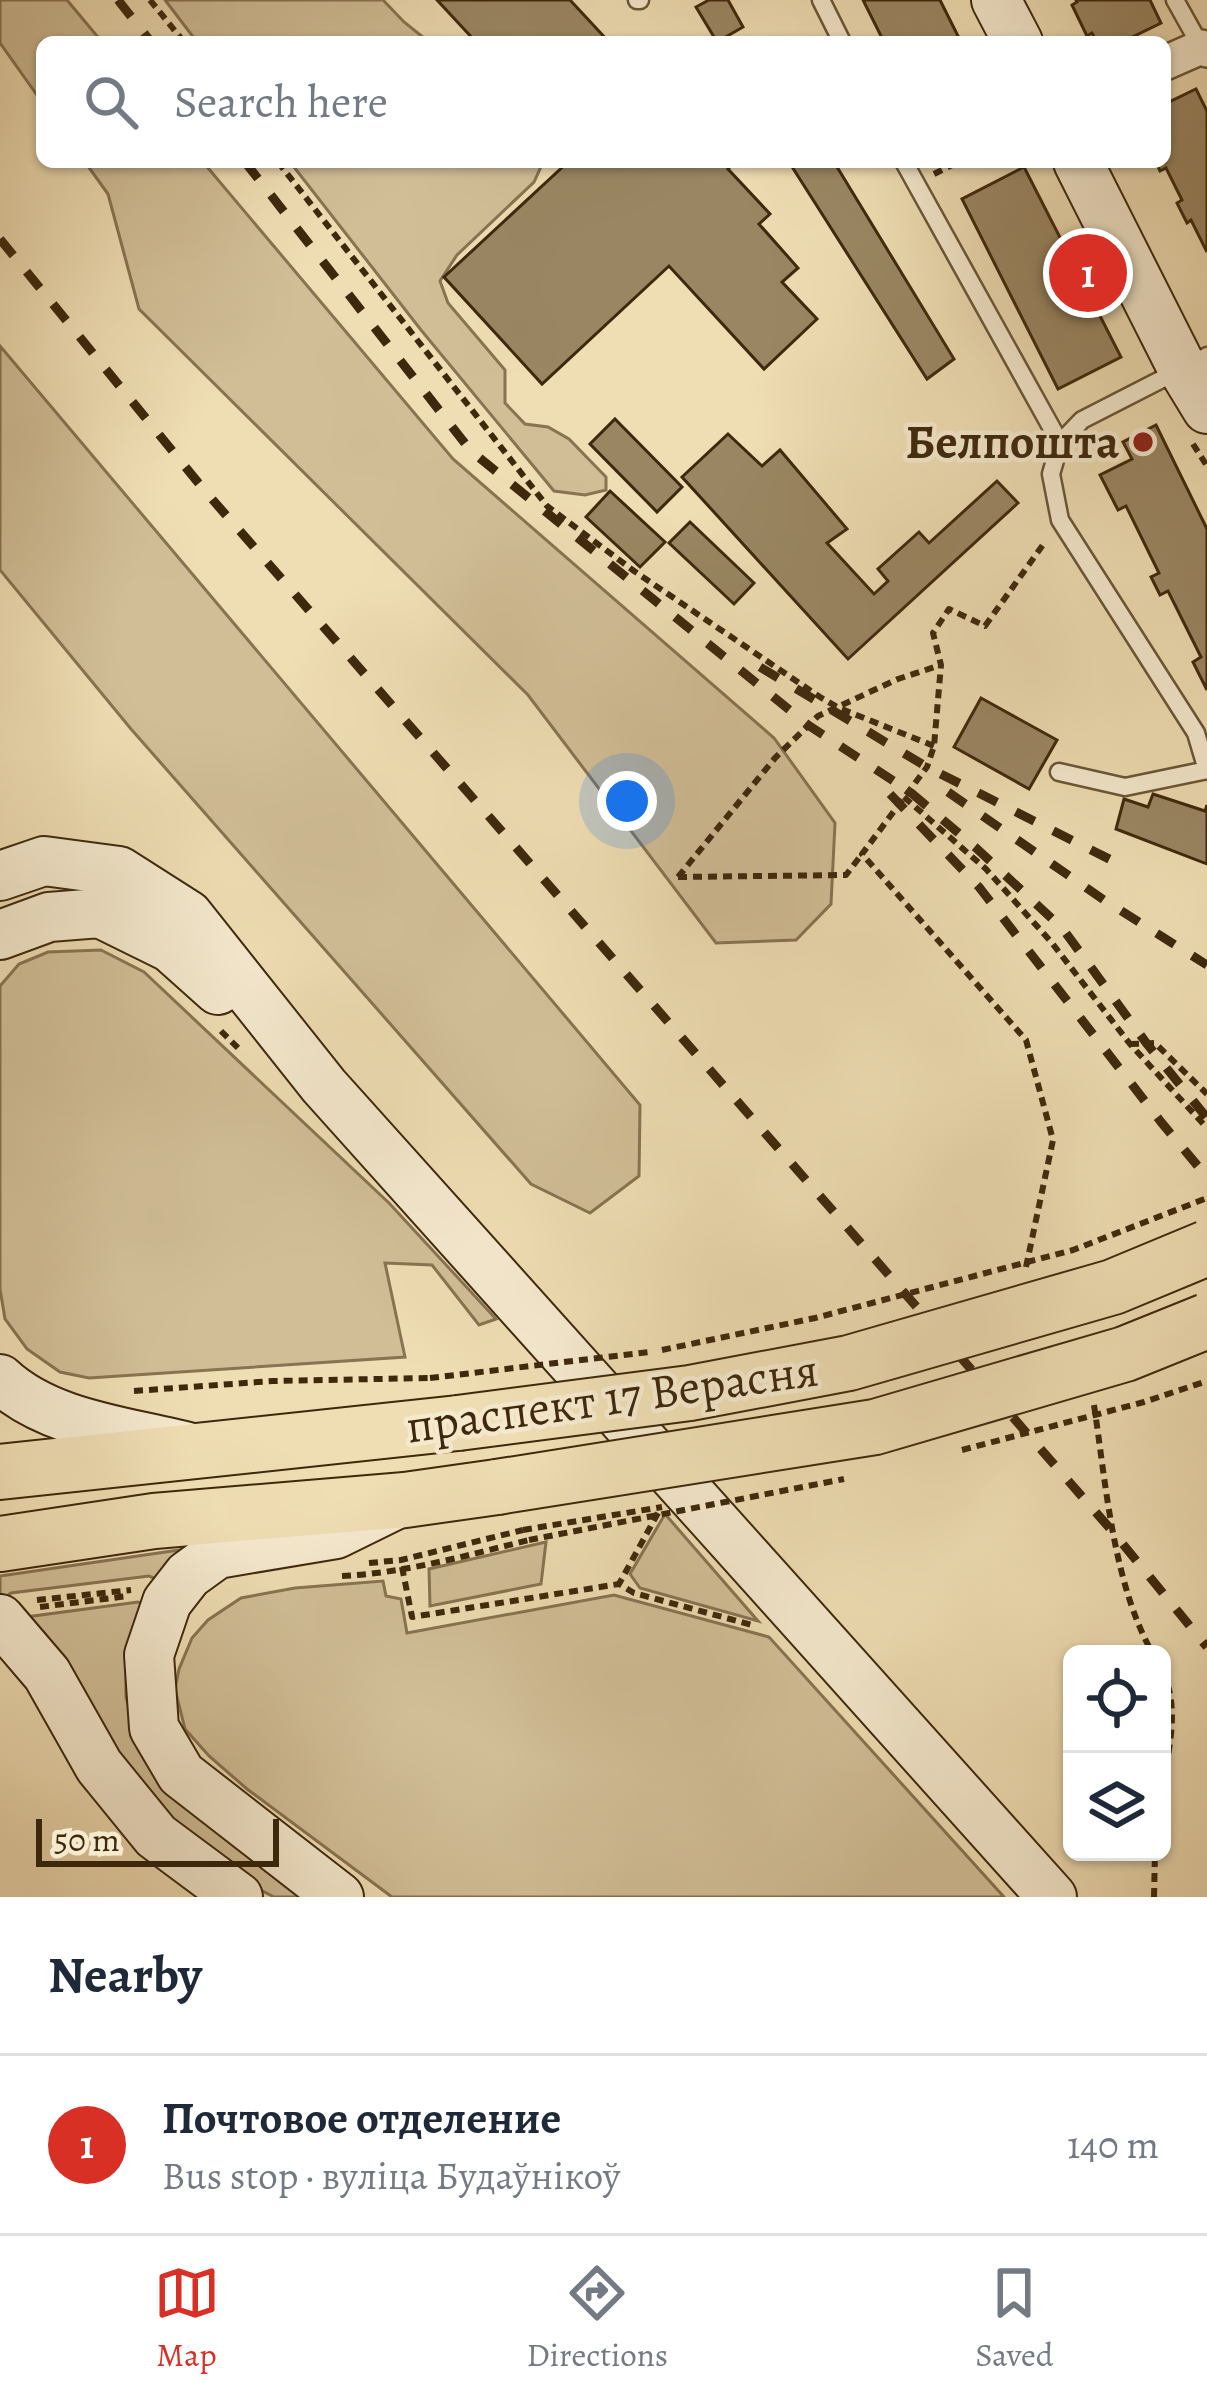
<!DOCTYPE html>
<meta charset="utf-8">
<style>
body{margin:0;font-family:Alegreya,serif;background:#f6f6f7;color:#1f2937}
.controls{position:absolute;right:36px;bottom:36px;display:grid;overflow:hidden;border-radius:18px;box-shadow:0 3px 9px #0004}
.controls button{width:108px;height:108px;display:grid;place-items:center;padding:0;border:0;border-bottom:3px solid #e0e1e3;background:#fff;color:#1f2937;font:60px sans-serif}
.scale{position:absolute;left:36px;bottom:30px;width:243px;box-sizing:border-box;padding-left:12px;border:6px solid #3e280c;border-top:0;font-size:33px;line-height:42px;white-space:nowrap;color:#3e280c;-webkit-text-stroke:9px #f5e9ce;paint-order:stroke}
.you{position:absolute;left:627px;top:801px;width:42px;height:42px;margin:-30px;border:9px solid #fff;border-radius:50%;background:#1a73e8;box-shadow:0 0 0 18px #1a73e833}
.badge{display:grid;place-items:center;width:78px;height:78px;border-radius:50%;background:#d93025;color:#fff;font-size:39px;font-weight:700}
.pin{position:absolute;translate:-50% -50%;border:6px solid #fff;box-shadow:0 3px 12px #0006}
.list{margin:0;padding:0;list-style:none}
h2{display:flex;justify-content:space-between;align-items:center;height:156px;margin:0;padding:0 48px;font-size:51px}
h2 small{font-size:39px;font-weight:400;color:#747a83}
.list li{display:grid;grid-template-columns:78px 1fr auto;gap:36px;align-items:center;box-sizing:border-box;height:180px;padding:0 48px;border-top:3px solid #e0e1e3}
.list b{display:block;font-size:45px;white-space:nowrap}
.list p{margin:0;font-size:39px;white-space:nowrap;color:#747a83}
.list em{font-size:39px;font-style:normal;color:#747a83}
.icon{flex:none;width:66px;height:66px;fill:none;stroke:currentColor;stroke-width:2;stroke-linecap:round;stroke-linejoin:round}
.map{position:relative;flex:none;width:1207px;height:1897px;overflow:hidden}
.search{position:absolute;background:#fff;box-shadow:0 3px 9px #0004;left:36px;right:36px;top:36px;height:132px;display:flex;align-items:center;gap:30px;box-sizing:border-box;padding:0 42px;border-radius:18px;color:#747a83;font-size:45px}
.sheet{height:336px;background:#fff}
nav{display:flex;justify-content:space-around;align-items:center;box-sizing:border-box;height:168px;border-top:3px solid #e0e1e3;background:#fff;font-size:33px;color:#747a83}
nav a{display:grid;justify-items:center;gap:6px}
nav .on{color:#d93025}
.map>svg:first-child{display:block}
</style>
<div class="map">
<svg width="1207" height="1897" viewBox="0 0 1207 1897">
<rect width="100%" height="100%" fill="#efddb3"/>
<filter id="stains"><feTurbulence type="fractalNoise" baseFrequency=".00167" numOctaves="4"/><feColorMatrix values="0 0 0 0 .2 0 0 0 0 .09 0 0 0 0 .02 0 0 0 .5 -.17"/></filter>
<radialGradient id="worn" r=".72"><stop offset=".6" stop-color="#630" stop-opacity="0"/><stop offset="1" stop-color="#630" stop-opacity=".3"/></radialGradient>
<g fill="#d1be97" stroke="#887352" stroke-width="3">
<path d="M0,0H67L102,42H42V102L0,43Z"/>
<path d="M165,0H383L404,22L429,42H197Z"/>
<path d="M85,162H203L453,459L774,738L835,823L831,904L796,940L716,943L528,695L139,309L108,194Z"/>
<path d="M290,162H543L534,182L457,255L440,281L448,303L505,370V403L525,424L548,427L569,439L606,477V490L585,495L554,491L421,330Z"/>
<path d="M0,346L640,1105L639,1176L590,1213L531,1184L131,729L0,570Z"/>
<path d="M101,950L144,972L389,1203L496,1319L479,1325L432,1265L385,1263L405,1357L89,1378L60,1372L27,1349L5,1319L0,1289V986L19,964L48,952Z"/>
<path d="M665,1514L758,1621L640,1588L630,1574Z"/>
<path d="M546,1542L541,1584L430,1606L429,1569Z"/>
<path d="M186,1549L164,1582L149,1576L11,1593L3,1599L0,1598V1576Z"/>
<path d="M383,1581L386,1596L401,1599L407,1633L614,1595L769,1637L1004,1897H392L247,1789L209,1756L185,1729L175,1689L179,1669L192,1638L208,1620L241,1598L295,1588Z"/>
<path d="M138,1602L149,1607L126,1663V1697L137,1738L313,1897H274L255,1887L132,1786L26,1617Z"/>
</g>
<g fill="#9a8663" stroke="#3e280c" stroke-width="3">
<path d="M437,0H570L609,42H476Z"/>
<path d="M709,0H728L743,27L717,42L696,7Z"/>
<path d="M863,0H940L961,42H884Z"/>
<path d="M1076,0H1150L1161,23L1122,42H1097L1092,33L1087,36L1072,5L1077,2Z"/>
<path d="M1196,89L1207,111V252L1191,220L1187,223L1177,203L1182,200L1166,168L1160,171L1156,162H1165V104Z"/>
<path d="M568,162H735L728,169L770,214L759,224L798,268L782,282L817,319L764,369L669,266L542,384L444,277Z"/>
<path d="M789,162H834L954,359L927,379Z"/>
<path d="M1024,167L1121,357L1058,389L962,199Z"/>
<path d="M615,419L682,487L657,512L590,444Z"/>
<path d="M1156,425L1207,529V690L1193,662L1201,657L1168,591L1160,595L1151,577L1159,573L1126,506L1118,510L1100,475L1132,459L1123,442Z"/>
<path d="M728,434L762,466L780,450L847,529L827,543L874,594L888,581L878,569L919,532L929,543L997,481L1018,503L848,659L682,477Z"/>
<path d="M610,491L665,542L640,567L586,517Z"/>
<path d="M690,522L754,583L734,604L669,543Z"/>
<path d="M981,698L1057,740L1029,789L954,747Z"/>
<path d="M1153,794L1205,811L1207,805V864L1116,829L1124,799L1148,807Z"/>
</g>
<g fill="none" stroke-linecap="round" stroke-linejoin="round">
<defs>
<g id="service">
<path d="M637,0H640"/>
<path d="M821,0L842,42"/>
<path d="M1175,0L1204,52"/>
<path d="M904,162L1060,443"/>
<path d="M1059,772L1125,787L1207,770L1196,733L1060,520L1051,474L1060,443L1082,420L1207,356"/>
</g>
<path id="minor" d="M1165,63L1201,47L1207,50"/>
<g id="secondary">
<path d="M996,0L1018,42"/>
<path d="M1078,162L1182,368L1207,409"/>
<path d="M0,876L44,861L119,871L188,915L324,1086L1052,1897"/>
<path d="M0,935L49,917L100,913L171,948L218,990"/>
<path d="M0,1379C48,1424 125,1431 188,1447"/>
<path d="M0,1619L47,1674L99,1766L156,1836L238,1897"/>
<path d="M339,1897L181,1774L154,1728L149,1655L167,1602L188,1575L217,1554L336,1534L399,1503"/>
</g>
<g id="primary">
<path d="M0,1472L458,1423"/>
<path d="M0,1544L154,1521L405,1500L497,1487"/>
</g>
</defs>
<use href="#service" stroke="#6a5536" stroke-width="21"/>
<use href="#minor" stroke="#6a5536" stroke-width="38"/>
<use href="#secondary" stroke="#3e280c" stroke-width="52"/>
<use href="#primary" stroke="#3e280c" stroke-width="58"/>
<g stroke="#3e280c" stroke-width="6" stroke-dasharray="9 6" stroke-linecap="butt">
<path d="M150,0L184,42"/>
<path d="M278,162L547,506L634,571L820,697L839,708L934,746"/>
<path d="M934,174L958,162"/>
<path d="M1193,444L1207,466"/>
<path d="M904,797L986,869L1052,943L1130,1044L1207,1128"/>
<path d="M678,877L775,758L818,716L898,679L941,665"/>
<path d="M678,877L846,875L862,854"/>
<path d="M221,1031L241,1051"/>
<path d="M1130,1044L1155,1043L1207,1094"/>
<path d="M1026,1267L1053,1140L1026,1040L862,854L927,767L934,746L941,665L933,633L949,609L985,626L1045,542"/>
<path d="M134,1391L273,1381L430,1378"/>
<path d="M1094,1405C1106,1484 1113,1584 1153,1654"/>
<path d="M658,1513L619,1584L634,1593L752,1625"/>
<path d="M369,1563L401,1560L523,1530"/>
<path d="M402,1567L412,1617L619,1584"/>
<path d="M342,1576C406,1573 468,1555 529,1540"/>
<path d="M37,1600L131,1590"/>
<path d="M40,1607L128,1596"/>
<path d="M1162,1671C1181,1707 1168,1752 1162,1790"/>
<path d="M1154,1897L1155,1852"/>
</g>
<use href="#service" stroke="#f5e9ce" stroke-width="16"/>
<use href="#minor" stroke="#f5e9ce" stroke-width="33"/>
<use href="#secondary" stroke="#f5e9ce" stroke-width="48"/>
<use href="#primary" stroke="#efddb3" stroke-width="54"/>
<g stroke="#3e280c" stroke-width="9" stroke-dasharray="21 21" stroke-linecap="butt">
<path d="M118,0L151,42"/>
<path d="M245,162L471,451L808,725L909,791L975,847L1063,929L1147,1044L1207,1118"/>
<path d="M0,239L205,491L1113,1532L1207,1647"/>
<path d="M760,667L927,767L1125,867"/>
<path d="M948,792L1104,900L1207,965"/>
<path d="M890,794L979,887L1161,1122L1207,1177"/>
</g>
<defs>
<g id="primary-bridge">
<path d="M458,1423L690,1393L849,1363L1113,1287L1207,1248"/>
<path d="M497,1487L875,1427L1125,1354L1207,1321"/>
</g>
</defs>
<use href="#primary-bridge" stroke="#3e280c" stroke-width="58" stroke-linecap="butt"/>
<g stroke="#3e280c" stroke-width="6" stroke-dasharray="9 6" stroke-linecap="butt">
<path d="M662,1350L815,1318L1073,1250L1207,1198"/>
<path d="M430,1378L649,1352"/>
<path d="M962,1450L1144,1402L1207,1381"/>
<path d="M523,1530L662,1507"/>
<path d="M529,1540L844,1479"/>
</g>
<use href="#primary-bridge" stroke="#efddb3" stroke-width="54"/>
</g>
<circle fill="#8f2418" stroke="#f5e9ce" stroke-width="4.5" cx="1143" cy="442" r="12"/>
<g text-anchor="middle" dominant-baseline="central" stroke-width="9" stroke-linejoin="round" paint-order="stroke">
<g font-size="48" font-weight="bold" fill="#3e280c" stroke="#f5e9ce" text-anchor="end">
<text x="1119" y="442">Белпошта</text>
</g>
<g font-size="48" fill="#3e280c" stroke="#f5e9ce">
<text transform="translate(612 1398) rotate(-8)">праспект 17 Верасня</text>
</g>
</g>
<rect width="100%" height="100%" filter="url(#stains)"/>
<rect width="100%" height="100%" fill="url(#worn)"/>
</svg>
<div class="controls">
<button><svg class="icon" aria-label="locate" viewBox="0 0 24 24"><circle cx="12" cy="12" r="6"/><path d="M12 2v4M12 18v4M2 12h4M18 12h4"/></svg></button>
<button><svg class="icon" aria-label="layers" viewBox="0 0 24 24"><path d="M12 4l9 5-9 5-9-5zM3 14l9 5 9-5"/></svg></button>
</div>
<div class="scale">50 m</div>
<div class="you"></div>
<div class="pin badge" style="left:1088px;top:273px">1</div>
<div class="search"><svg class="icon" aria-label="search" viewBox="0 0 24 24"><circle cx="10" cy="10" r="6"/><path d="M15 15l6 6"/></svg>Search here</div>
</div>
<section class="sheet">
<h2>Nearby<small></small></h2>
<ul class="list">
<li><span class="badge">1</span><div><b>Почтовое отделение</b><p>Bus stop · вуліца Будаўнікоў</p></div><em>140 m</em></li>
</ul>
</section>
<nav>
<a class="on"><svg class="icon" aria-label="map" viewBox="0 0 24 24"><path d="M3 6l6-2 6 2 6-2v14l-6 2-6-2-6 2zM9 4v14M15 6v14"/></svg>Map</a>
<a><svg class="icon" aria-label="directions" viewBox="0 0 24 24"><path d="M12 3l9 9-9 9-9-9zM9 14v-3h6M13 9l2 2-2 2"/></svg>Directions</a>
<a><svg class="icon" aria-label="saved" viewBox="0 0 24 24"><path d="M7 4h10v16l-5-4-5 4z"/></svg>Saved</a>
</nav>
